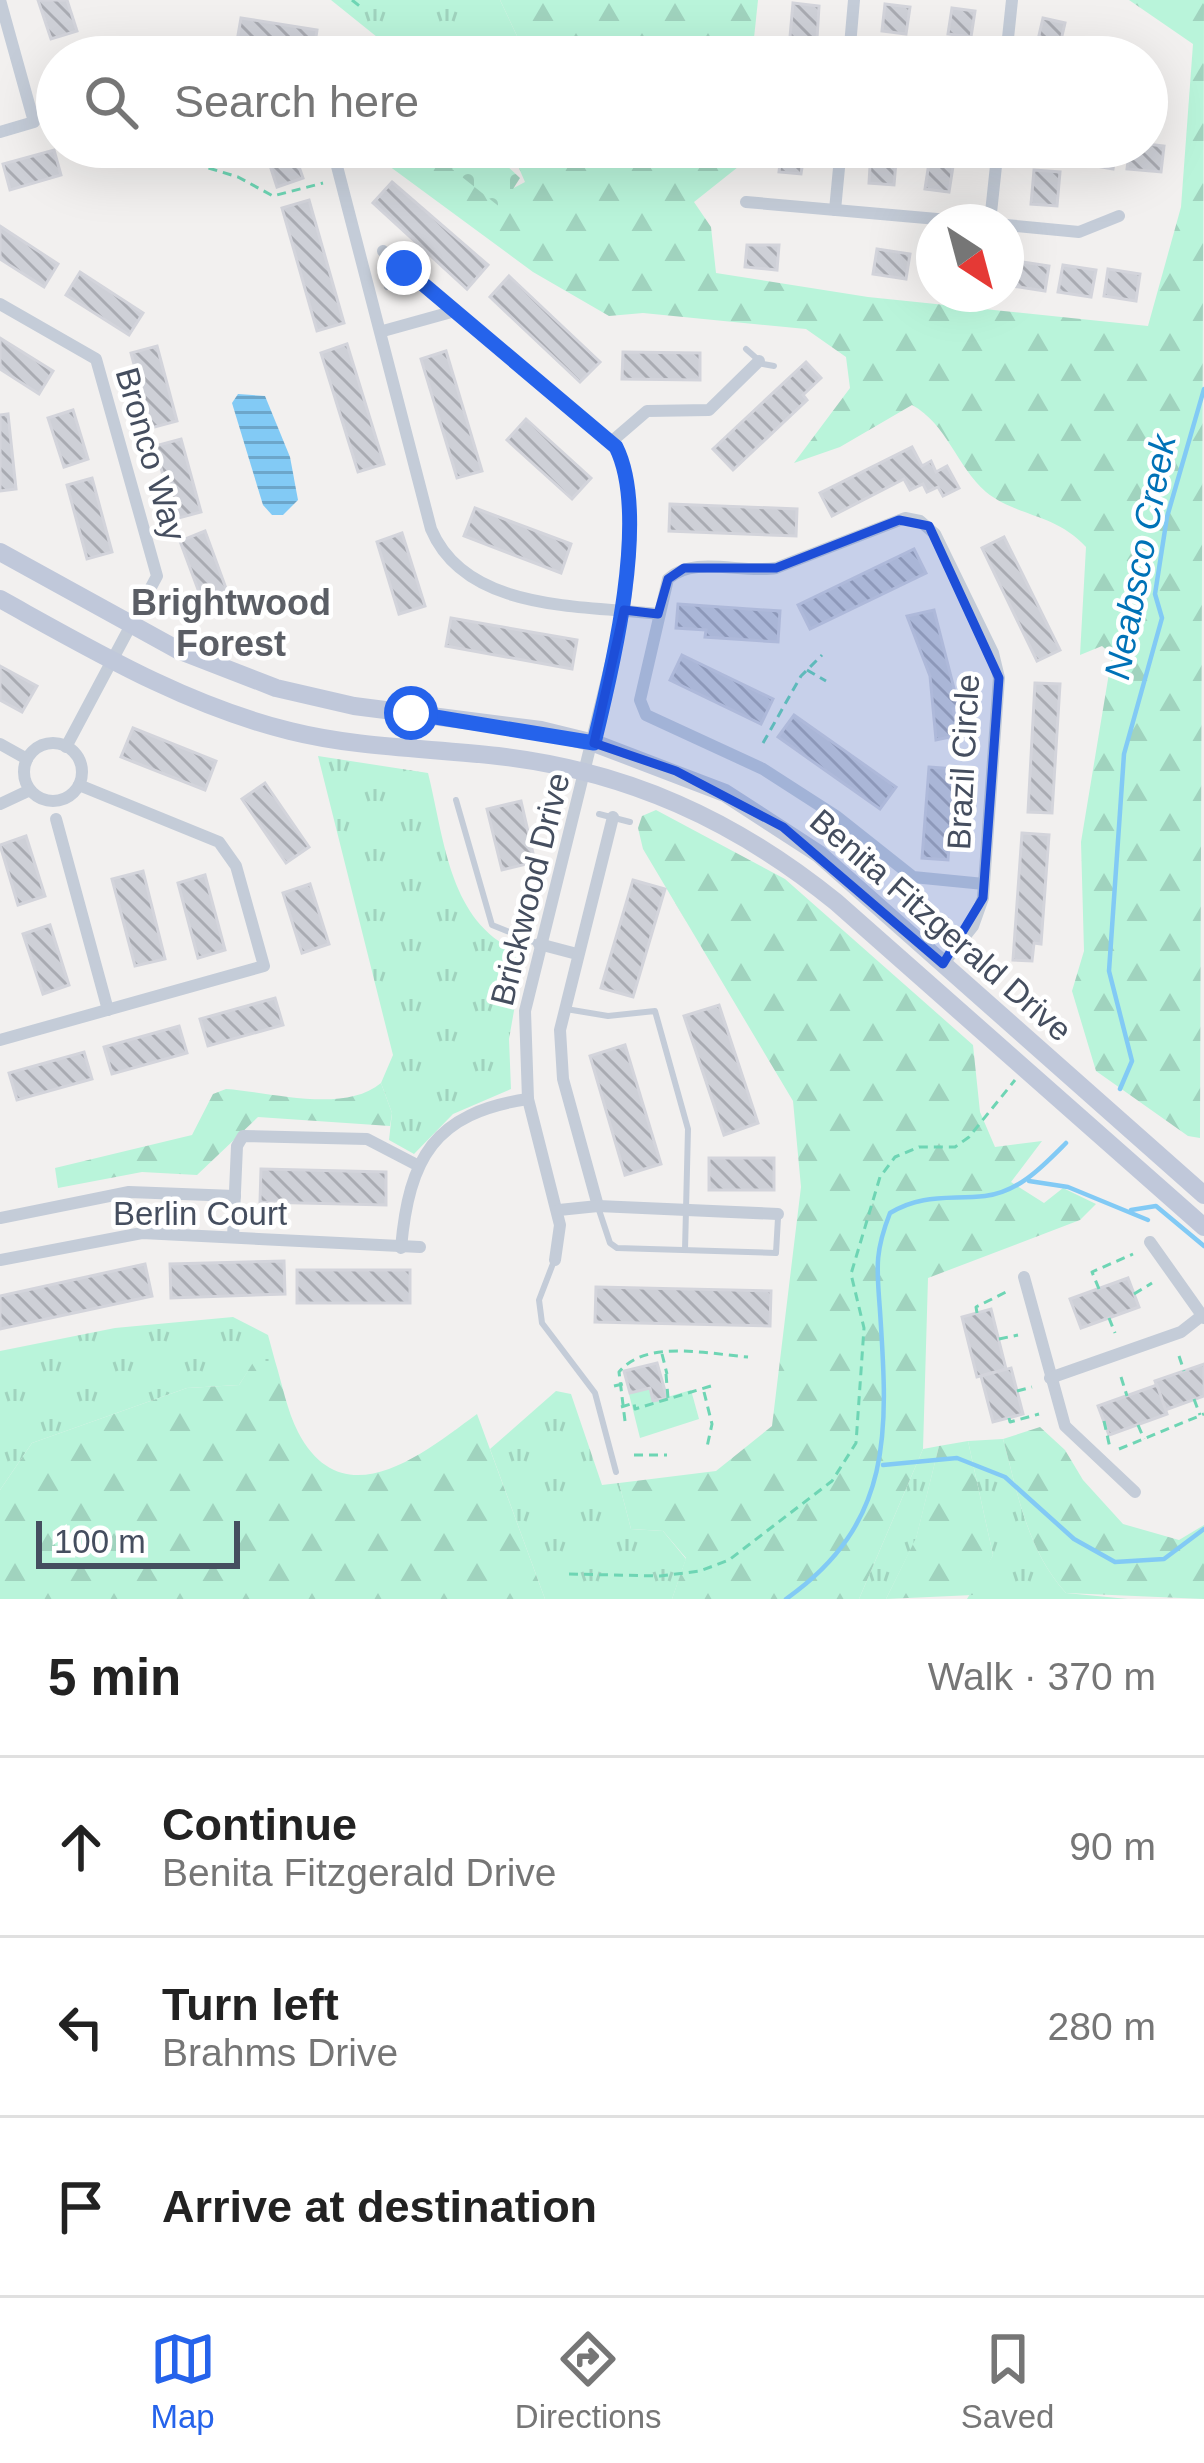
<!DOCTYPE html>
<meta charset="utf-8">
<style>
body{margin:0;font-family:Helvetica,sans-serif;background:#f6f6f6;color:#222}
.compass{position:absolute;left:916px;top:204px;width:108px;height:108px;border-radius:50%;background:#fff;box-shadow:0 12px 48px #0002;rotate:144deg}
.scale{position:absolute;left:36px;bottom:30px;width:204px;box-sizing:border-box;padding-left:12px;border:6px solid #454e5f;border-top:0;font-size:33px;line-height:42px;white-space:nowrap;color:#454e5f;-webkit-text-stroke:9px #fff;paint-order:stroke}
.stop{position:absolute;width:36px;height:36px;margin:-27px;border:9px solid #2563eb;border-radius:50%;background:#fff}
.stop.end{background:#2563eb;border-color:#fff;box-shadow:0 3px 12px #0008}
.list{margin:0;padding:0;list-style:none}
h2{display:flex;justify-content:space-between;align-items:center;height:156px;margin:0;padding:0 48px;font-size:51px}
h2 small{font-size:39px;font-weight:400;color:#767676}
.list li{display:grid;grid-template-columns:78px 1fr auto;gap:36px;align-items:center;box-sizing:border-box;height:180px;padding:0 48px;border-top:3px solid #e0e0e0}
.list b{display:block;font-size:45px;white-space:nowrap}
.list p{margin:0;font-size:39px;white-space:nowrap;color:#767676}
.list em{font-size:39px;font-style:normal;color:#767676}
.icon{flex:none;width:66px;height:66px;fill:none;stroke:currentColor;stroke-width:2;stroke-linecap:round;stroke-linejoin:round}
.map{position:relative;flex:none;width:1204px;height:1599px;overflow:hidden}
.search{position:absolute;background:#fff;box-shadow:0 12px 48px #0002;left:36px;right:36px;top:36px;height:132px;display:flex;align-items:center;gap:30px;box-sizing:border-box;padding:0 42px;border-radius:66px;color:#767676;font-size:45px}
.sheet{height:696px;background:#fff}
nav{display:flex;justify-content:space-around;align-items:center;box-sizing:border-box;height:168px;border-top:3px solid #e0e0e0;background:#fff;font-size:33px;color:#767676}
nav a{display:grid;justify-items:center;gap:6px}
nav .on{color:#2563eb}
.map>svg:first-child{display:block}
</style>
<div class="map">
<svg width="1204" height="1599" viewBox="0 0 1204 1599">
<defs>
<pattern id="grass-tufts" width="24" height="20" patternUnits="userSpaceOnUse" patternTransform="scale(3)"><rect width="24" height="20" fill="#b9f4da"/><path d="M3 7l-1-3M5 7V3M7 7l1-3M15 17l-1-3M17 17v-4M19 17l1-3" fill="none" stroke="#a0d3be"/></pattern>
<pattern id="forest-firs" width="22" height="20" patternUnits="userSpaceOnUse" patternTransform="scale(3)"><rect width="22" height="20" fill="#b9f4da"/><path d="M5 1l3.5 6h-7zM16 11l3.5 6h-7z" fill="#a0d3be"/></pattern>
<pattern id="cemetery-stones" width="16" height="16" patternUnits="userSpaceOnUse" patternTransform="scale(3)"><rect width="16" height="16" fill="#b9f4da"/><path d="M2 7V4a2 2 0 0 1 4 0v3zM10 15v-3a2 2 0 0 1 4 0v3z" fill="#a0d3be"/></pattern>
<pattern id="water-rules" width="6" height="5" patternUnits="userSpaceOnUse" patternTransform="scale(3)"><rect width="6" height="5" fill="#82caf5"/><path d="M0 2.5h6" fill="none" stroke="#6ca6ca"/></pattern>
<pattern id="building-back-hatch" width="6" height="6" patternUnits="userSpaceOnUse" patternTransform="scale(3)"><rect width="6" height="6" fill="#ced0d7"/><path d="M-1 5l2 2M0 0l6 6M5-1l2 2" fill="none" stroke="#a9abb2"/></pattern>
</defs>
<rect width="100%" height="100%" fill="#f2f0ef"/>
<g fill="url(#grass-tufts)">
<path d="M331,0H500L527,57H357L377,37Z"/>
<path d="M318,756L428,773C445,841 449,927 524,954L509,1039L511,1089L453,1114L414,1154L389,1140L392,1113L381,1083L393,1055Z"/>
<path d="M233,1317L268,1335L275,1361L254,1362L239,1385L187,1388L32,1443L0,1490V1351L115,1328Z"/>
<path d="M556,1391L571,1394L602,1485L619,1483L631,1529L663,1531L686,1559L672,1599H545L490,1449Z"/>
<path d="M1003,1439C1018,1494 1027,1550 1066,1593L1128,1599H967L993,1555L968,1441Z"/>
<path d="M939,1446L916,1539L886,1599H859L923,1449Z"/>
</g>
<g fill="url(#forest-firs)">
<path d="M500,0H758L752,57H527Z"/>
<path d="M1129,0H1204L1200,1138L1188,1136L1096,1071L1072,991L1084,951L1081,842L1112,655L1102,646L1080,655L1086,547C1055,513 1017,517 986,492C957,467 947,424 912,405L840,447L794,463L850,388L846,357L806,329L643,313L609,316L533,272L385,163L384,147H434L506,192L525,182L511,150L519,147H741L738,167L694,202L711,227L716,273L868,297L1148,326L1181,207L1193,44Z"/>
<path d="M656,810L785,879L973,1045L980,1112L995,1147L1042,1141L1011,1182L1044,1203L1063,1188L1096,1204L1080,1220L928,1278L923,1449L859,1599H672L686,1558L663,1531L631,1529L619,1483L716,1471L772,1426L801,1187L793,1101L643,849L638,828L642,816Z"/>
<path d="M381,1083L392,1113L390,1126L258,1117L197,1175L142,1172L58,1188L55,1168L192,1135L213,1094L226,1089C271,1092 344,1114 381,1083Z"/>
<path d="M254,1361H275C282,1383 287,1411 298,1432C344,1520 425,1452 477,1414L545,1599H0V1490L32,1443L187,1388L239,1385Z"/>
<path d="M1040,1427L1065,1450L1083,1480L1123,1524L1179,1540L1204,1525V1599L1066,1593C1027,1550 1018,1494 1003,1439Z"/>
<path d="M968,1441L993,1555L973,1595L886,1599L916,1538L939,1446Z"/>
</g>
<path fill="url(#cemetery-stones)" d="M470,147H487L520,178L501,208L452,169Z"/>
<path fill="#b9f4da" d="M650,1388L654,1401L691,1390L699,1419L640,1438L629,1394Z"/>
<path fill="url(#water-rules)" d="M238,394L265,396L290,457L298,500L283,515H272L263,505L232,403Z"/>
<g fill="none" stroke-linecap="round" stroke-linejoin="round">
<g stroke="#82caf5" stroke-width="4.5">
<path d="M1120,1089L1132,1061L1109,971L1124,754L1162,618L1155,594L1167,517L1204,389"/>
<path d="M1029,1181L1068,1187L1148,1220"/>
<path d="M1131,1210L1156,1206L1204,1246"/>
<path d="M883,1465L957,1458L1005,1477L1074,1539L1115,1562L1164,1559L1204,1529"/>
<path d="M786,1599C894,1523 888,1431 880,1311C877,1269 874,1254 890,1213C923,1193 950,1200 985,1196C1019,1192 1043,1166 1066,1143"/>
</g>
</g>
<g fill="url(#building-back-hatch)" stroke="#d3d4db" stroke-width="3">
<path d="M38,0H67L77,31L51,39Z"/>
<path d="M793,3L819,6L817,39L790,37Z"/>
<path d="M885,4L910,7L906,34L882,31Z"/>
<path d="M952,8L975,11L971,37L948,34Z"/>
<path d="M241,18L317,30L313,57L236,47Z"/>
<path d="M1043,18L1065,23L1059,49L1037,44Z"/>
<path d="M1147,144L1164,146L1161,172L1127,169L1130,147Z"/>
<path d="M264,147H292L303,178L277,187Z"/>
<path d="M782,147L805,148L801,174L779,172Z"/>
<path d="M1083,147H1117L1113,169L1080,163Z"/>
<path d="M871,149L897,150L894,185L869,183Z"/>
<path d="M54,150L61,175L10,190L3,164Z"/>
<path d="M930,156L954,160L949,192L925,189Z"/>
<path d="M1034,170L1060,172L1057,206L1031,204Z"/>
<path d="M392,182L488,265L467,289L373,203Z"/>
<path d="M309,200L344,323L317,331L282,208Z"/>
<path d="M0,226L58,264L44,287L0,259Z"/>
<path d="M747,245H779L777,270L745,267Z"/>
<path d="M877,249L910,254L906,279L873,274Z"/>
<path d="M1016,261L1049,266L1045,291L1012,286Z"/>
<path d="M1063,265L1096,270L1091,297L1058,292Z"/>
<path d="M1108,269L1140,274L1136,301L1104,296Z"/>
<path d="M80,272L143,313L129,335L66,295Z"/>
<path d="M509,276L600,362L580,382L490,297Z"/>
<path d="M0,338L53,371L39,394L0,369Z"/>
<path d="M347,344L384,464L358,472L321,353Z"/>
<path d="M157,346L177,421L151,428L131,353Z"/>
<path d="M446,351L482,471L457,478L421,359Z"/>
<path d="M623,352L700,353V380L622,379Z"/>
<path d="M806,362L821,378L803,395L807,400L733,470L713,449Z"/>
<path d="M73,410L88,459L64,467L48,418Z"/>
<path d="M8,414L16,489L0,491V415Z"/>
<path d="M526,419L591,478L572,499L507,440Z"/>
<path d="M181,439L201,512L175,519L155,446Z"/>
<path d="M912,447L922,466L931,461L936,472L947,466L959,488L943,496L938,487L927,492L923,484L910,490L904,479L832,516L820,493Z"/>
<path d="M92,478L112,552L87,559L67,485Z"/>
<path d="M670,504L797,509L796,536L669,531Z"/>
<path d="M475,508L571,544L561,573L464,536Z"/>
<path d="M205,531L227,591L202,600L180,541Z"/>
<path d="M402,533L425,606L399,614L377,542Z"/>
<path d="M1004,537L1060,650L1037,661L982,548Z"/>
<path d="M914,549L926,573L810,629L798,605Z"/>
<path d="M678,604L780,611L778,642L705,637L706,630L676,628Z"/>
<path d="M934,610L959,708L953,709L959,735L936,740L930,676L907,616Z"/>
<path d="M451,618L577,640L572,669L446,646Z"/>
<path d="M682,655L773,699L761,724L670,680Z"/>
<path d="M0,666L37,686L22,712L0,700Z"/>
<path d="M1035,683L1060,684L1052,813L1028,812Z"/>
<path d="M794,715L896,787L880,809L778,737Z"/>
<path d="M133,728L216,761L205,790L121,757Z"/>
<path d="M929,767L955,769L948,860L922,858Z"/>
<path d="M265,783L309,847L286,863L242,799Z"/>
<path d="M521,801L535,862L502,870L487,809Z"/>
<path d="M1022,833L1049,835L1041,944L1034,943L1032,961L1013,960Z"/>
<path d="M26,836L45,896L18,905L0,845Z"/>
<path d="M143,871L165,959L135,966L112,879Z"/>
<path d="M205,875L225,950L198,958L178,883Z"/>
<path d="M633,880L665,889L633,997L601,988Z"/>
<path d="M310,884L329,944L302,953L283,893Z"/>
<path d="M50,925L69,985L43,994L23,934Z"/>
<path d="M275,998L283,1025L208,1046L200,1019Z"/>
<path d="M719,1005L758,1123L724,1135L684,1016Z"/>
<path d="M179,1026L187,1053L112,1074L104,1047Z"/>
<path d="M625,1045L661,1164L625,1175L590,1056Z"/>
<path d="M84,1052L92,1079L17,1100L9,1073Z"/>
<rect x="709" y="1158" width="65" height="32"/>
<path d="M261,1169L386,1172V1205L260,1202Z"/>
<path d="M284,1261L285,1294L171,1298L170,1264Z"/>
<path d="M145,1264L152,1296L0,1329V1296Z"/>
<rect x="297" y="1270" width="113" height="33"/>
<path d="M1128,1278L1139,1307L1081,1328L1070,1299Z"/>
<path d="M596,1287L771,1291L770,1326L595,1322Z"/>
<path d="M991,1309L1006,1369L977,1377L962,1317Z"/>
<path d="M657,1363L667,1398L653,1401L650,1388L630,1393L624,1371Z"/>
<path d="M1204,1364V1396L1165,1410L1155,1381Z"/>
<path d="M1011,1368L1023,1414L993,1422L981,1376Z"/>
<path d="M1157,1385L1167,1414L1109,1435L1098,1406Z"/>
</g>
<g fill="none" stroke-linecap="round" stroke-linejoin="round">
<g stroke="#6ed5b4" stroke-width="3" stroke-dasharray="9 6" stroke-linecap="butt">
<path d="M352,0L362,8"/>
<path d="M66,147L81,159L90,153L182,160L238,177L273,196L323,183"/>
<path d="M807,670L826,681"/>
<path d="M763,743L801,676L822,655"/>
<path d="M1099,1289L1092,1272L1133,1254"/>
<path d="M1134,1294L1152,1283"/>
<path d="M977,1313L976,1307L1006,1292"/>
<path d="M1109,1318L1115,1333"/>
<path d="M999,1339L1018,1335"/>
<path d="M662,1354L667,1374"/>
<path d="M1179,1356L1184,1371"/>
<path d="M666,1374L668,1398"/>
<path d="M1121,1377L1127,1396"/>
<path d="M614,1386L627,1383"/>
<path d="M1017,1391L1032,1387"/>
<path d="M704,1392L712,1424L707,1447"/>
<path d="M1194,1399L1200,1415"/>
<path d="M621,1407L634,1403L635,1409L711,1386"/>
<path d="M1009,1418L1010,1422L1039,1414"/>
<path d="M625,1421L619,1372C646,1339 708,1354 748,1357"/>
<path d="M1104,1421L1110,1448"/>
<path d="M1138,1425L1144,1439"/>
<path d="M1119,1449L1204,1414"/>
<path d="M634,1455H667"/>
<path d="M569,1574L660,1576L700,1571L729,1560L832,1481L856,1443L864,1328L851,1274L880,1177L895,1157L919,1147H955L969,1137L1015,1080"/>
</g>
<g stroke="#c4ccd8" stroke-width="6">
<path d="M387,287L404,268"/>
<path d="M746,349L763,364L774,366"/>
<path d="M456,800L492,925L536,943"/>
<path d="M599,814L630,822"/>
<path d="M566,1009L608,1016L655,1011L688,1129L685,1250"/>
<path d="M599,1210L610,1243L617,1248L776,1253L778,1218"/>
<path d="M554,1261L539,1300L542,1323L595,1393L616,1472"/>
</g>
<g stroke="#c4ccd8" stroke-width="12">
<path d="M849,57L854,0"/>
<path d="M1006,57L1012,0"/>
<path d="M0,132L34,122L0,0"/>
<path d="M332,147L431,529C466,612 581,605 658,614"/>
<path d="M746,202L971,222"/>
<path d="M835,210L841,147"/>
<path d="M990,222L998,147"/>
<path d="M1006,225L1079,232L1119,216"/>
<path d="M383,251L611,442C636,469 629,573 624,610L525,1011L528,1099L560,1225L555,1260"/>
<path d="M0,304L96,359L157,576L66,747"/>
<path d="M383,331L455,311"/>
<path d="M611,442L647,411L709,410L759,361"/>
<circle cx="53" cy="772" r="29"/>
<path d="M0,744L27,759"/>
<path d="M0,804L30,790"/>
<path d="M56,819L108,1010"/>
<path d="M539,944L577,954"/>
<path d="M943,964L973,926L983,898L999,678L993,653L935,534L920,521L905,518L776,568C742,574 693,555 668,579L640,700L646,715L763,769L836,816L913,877L984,884"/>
<path d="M0,1040L264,966L236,866L219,842L79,785"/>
<path d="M598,1206L563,1079L560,1030L613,817"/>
<path d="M559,1210L598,1206L778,1214"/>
<path d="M0,1218L129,1192L235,1196"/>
<path d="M233,1237L237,1146L243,1136L367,1139L417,1165"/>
<path d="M1150,1242L1204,1318"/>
<path d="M401,1248C409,1158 434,1113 528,1099"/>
<path d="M0,1260L142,1233L420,1247"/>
<path d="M1024,1277L1065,1426L1135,1492"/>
<path d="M1050,1378L1181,1332L1204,1314"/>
</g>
<g stroke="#c0c8da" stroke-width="18">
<path d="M0,552L178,650L276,688L354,706L541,730L594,743L725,793L819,854L1204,1195"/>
<path d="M0,599C94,651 185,705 290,731C358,748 429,748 498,756C627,771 735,820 836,902L1204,1227"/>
</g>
</g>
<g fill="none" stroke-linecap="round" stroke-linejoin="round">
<path stroke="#2563eb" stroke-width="15" d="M404,268L616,447C650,515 612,670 594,743L411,713"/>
</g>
<path fill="#1d4ed8" fill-opacity="0.2" stroke="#1d4ed8" stroke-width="9" stroke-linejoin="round" d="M899,520L929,526L999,678L983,898L943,964L783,827L676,771L594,743L624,610L658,614L668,579L684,568H776Z"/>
<g text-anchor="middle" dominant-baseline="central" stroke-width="9" stroke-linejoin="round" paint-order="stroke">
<g font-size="33" fill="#454e5f" stroke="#fff">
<text transform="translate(151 454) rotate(74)">Bronco Way</text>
<text transform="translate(963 762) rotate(-87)">Brazil Circle</text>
<text transform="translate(530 889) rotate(-76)">Brickwood Drive</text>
<text transform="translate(941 925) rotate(41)">Benita Fitzgerald Drive</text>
<text x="200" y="1213">Berlin Court</text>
</g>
<g font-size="36" font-style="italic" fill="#0072b7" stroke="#fff">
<text transform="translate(1140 557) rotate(-79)">Neabsco Creek</text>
</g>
<g font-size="36" font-weight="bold" fill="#5b5e65" stroke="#fff">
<text x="231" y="602">Brightwood<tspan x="231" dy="41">Forest</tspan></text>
</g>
</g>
</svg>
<svg class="compass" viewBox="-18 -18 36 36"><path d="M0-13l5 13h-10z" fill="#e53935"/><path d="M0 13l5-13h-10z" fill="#767676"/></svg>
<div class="scale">100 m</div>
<div class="stop" style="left:411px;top:713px"></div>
<div class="stop end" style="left:404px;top:268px"></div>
<div class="search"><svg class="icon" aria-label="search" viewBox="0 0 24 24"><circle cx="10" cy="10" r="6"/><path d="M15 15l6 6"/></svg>Search here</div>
</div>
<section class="sheet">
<h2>5 min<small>Walk · 370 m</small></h2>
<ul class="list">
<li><svg class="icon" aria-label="ahead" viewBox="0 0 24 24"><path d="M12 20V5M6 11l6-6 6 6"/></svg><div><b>Continue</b><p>Benita Fitzgerald Drive</p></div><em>90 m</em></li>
<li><svg class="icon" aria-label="left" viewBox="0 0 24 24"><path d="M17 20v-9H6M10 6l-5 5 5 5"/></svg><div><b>Turn left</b><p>Brahms Drive</p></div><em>280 m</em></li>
<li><svg class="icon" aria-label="arrive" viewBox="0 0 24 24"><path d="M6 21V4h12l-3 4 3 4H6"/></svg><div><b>Arrive at destination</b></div></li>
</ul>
</section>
<nav>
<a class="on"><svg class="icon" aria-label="map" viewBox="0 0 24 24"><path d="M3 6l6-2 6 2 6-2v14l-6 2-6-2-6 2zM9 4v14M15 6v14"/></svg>Map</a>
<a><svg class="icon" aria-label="directions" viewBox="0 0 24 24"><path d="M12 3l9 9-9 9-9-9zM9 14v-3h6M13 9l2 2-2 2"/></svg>Directions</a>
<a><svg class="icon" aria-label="saved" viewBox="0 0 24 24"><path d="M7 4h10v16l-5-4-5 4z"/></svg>Saved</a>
</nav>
